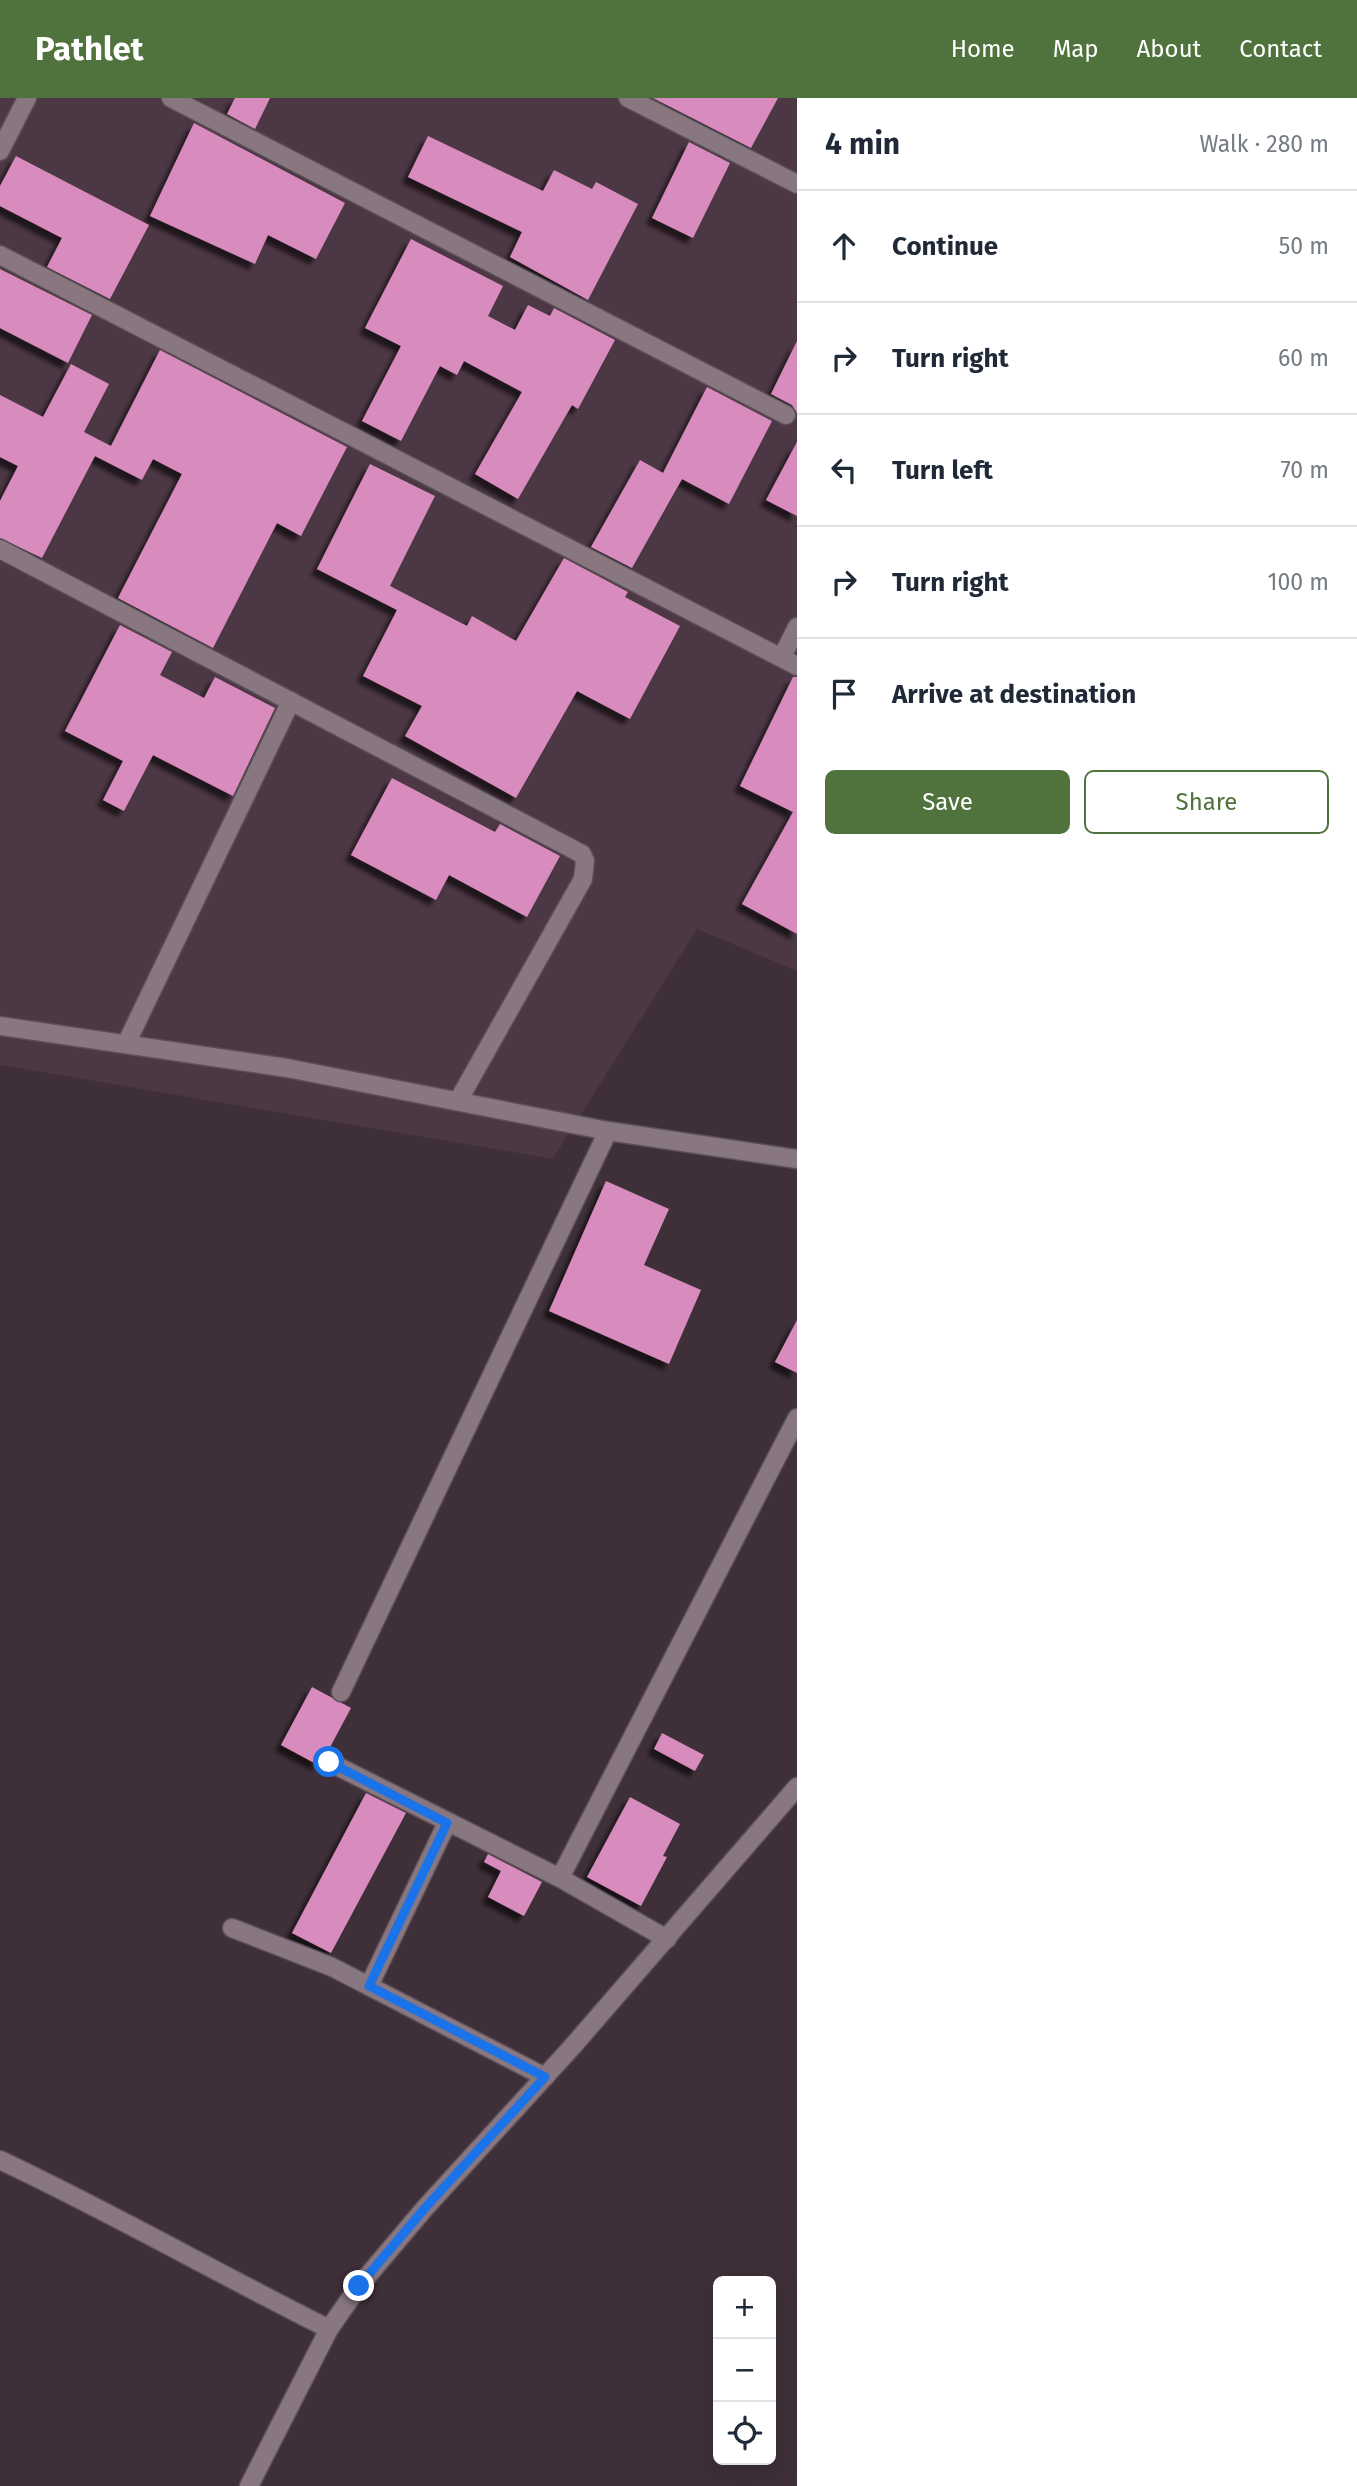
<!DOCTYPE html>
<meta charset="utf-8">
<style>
body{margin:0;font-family:"Fira Sans",sans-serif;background:#f2f2f3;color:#1f2937}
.controls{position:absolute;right:21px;bottom:21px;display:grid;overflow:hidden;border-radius:10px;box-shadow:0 7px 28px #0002}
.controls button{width:63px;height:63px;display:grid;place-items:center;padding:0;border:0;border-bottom:2px solid #e0e1e3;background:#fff;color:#1f2937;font:35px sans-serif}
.stop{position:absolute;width:21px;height:21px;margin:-16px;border:5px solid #1a73e8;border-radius:50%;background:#fff}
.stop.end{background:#1a73e8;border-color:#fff;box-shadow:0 2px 7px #0008}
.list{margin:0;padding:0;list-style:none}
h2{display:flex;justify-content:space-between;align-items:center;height:91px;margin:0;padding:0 28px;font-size:30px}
h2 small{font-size:23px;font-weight:400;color:#747a83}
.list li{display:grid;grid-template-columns:46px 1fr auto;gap:21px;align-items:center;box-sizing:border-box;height:112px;padding:0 28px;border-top:2px solid #e0e1e3}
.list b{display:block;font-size:26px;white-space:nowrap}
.list em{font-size:23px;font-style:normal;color:#747a83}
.actions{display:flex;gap:14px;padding:21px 28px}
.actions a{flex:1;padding:16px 0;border:2px solid #50733d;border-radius:10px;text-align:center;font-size:24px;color:#50733d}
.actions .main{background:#50733d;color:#fff}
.icon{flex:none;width:38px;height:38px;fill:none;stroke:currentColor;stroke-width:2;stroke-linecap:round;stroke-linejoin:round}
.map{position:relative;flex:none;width:797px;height:2388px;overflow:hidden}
header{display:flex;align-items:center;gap:42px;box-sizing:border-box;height:98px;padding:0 35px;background:#50733d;color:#fff}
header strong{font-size:33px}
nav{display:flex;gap:38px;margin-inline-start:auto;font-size:24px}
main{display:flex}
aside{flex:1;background:#fff}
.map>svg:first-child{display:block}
</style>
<header>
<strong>Pathlet</strong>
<nav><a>Home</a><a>Map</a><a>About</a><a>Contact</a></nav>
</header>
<main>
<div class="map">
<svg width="797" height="2388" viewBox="0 0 797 2388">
<defs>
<filter id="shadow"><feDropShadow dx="-6" dy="6" stdDeviation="2" flood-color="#0009"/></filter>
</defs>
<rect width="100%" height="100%" fill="#3e2f38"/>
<path fill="#4c3744" d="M0,0H797V873L697,831L553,1061L0,967Z"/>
<g fill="#d88bbd" filter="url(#shadow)">
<path d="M235,0H270L255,31L227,16Z"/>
<path d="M653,0H778L751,50Z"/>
<path d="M194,25L345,105L316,161L268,137L255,166L150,118Z"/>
<path d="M428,38L543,93L554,72L592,91L596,84L638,106L588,202L510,159L522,134L408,79Z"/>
<path d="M689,44L730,65L693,140L652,120Z"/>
<path d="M16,58L149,127L110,201L47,169L62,140L0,108V88Z"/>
<path d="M411,141L503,188L488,218L515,232L528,207L550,218L554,210L615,242L578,311L572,307L518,401L475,376L522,294L464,263L457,277L440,268L401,343L362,323L401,248L365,230Z"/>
<path d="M0,171L92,217L68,265L0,230Z"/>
<path d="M797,243V315L792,307L771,296Z"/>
<path d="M160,252L347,349L301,438L277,425L213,550L118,500L182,376L153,361L142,382L95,358L42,460L0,440V403L18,368L0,359V297L43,319L71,266L109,286L84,334L111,348Z"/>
<path d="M707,289L772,323L729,406L682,381L632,470L591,449L640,362L663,375Z"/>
<path d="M797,344V418L766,402Z"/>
<path d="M370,366L435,398L390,488L467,528L472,518L516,543L564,460L628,494L625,499L680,528L630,621L577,593L516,700L405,638L422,608L363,578L397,512L317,471Z"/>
<path d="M120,527L172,554L160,577L204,600L215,579L275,610L233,698L153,657L124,713L103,702L123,663L65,633Z"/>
<path d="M793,579H797V836L742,806L793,714L740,688Z"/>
<path d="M392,680L495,734L500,726L560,758L527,819L449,777L436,802L351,757Z"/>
<path d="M606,1083L669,1111L644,1167L701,1192L669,1266L549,1213Z"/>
<path d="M797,1222V1275L775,1264Z"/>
<path d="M312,1589L351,1610L328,1653L319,1658L318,1667L281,1647Z"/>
<path d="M662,1635L704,1657L695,1673L654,1651Z"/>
<path d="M366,1695L406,1715L331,1855L292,1835Z"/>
<path d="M630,1699L680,1726L663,1758L667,1759L641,1808L587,1779Z"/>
<path d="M488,1756L542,1784L524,1818L488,1799L501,1773L484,1764Z"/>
</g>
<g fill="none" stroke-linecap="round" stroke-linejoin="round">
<defs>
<g id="minor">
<path d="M171,0L786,317"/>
<path d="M628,0L797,86"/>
<path d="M0,53L27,0"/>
<path d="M0,157L797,568"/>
<path d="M0,451L582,756L585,763L583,781L458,1003"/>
<path d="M782,559L797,529"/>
<path d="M0,928L287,970L608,1033L797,1061"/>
<path d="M126,946L291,603"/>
<path d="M341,1594L608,1033"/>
<path d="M329,1664L560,1780L667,1841"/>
<path d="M560,1780L797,1320"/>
<path d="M232,1830L332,1869L545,1979"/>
<path d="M369,1888L447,1725"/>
<path d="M0,2062C112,2115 219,2176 329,2231"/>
<path d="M249,2388L329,2231L359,2188L425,2110L572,1949L797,1689"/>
</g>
</defs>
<use href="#minor" stroke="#5a4e56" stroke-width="21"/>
<use href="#minor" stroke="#887681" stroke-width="18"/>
</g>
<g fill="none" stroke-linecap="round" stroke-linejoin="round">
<path stroke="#1a73e8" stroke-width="9" d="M329,1664L447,1725L369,1888L545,1979L425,2110L359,2188"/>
</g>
</svg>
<div class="controls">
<button>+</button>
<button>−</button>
<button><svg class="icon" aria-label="locate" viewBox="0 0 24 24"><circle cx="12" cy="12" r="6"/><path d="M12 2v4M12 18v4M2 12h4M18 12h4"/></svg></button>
</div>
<div class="stop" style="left:329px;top:1664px"></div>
<div class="stop end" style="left:359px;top:2188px"></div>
</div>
<aside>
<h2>4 min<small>Walk · 280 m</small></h2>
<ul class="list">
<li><svg class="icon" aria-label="ahead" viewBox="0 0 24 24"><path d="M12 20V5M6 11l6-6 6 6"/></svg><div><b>Continue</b></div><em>50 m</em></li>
<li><svg class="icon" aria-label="right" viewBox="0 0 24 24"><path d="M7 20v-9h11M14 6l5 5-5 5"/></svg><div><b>Turn right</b></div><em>60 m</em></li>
<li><svg class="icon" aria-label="left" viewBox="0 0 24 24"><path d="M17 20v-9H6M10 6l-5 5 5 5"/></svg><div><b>Turn left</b></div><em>70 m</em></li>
<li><svg class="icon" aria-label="right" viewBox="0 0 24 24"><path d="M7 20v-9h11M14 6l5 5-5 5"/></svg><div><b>Turn right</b></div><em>100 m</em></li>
<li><svg class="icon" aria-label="arrive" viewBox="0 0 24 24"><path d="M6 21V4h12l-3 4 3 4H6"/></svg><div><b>Arrive at destination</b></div></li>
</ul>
<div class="actions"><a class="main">Save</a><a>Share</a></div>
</aside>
</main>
